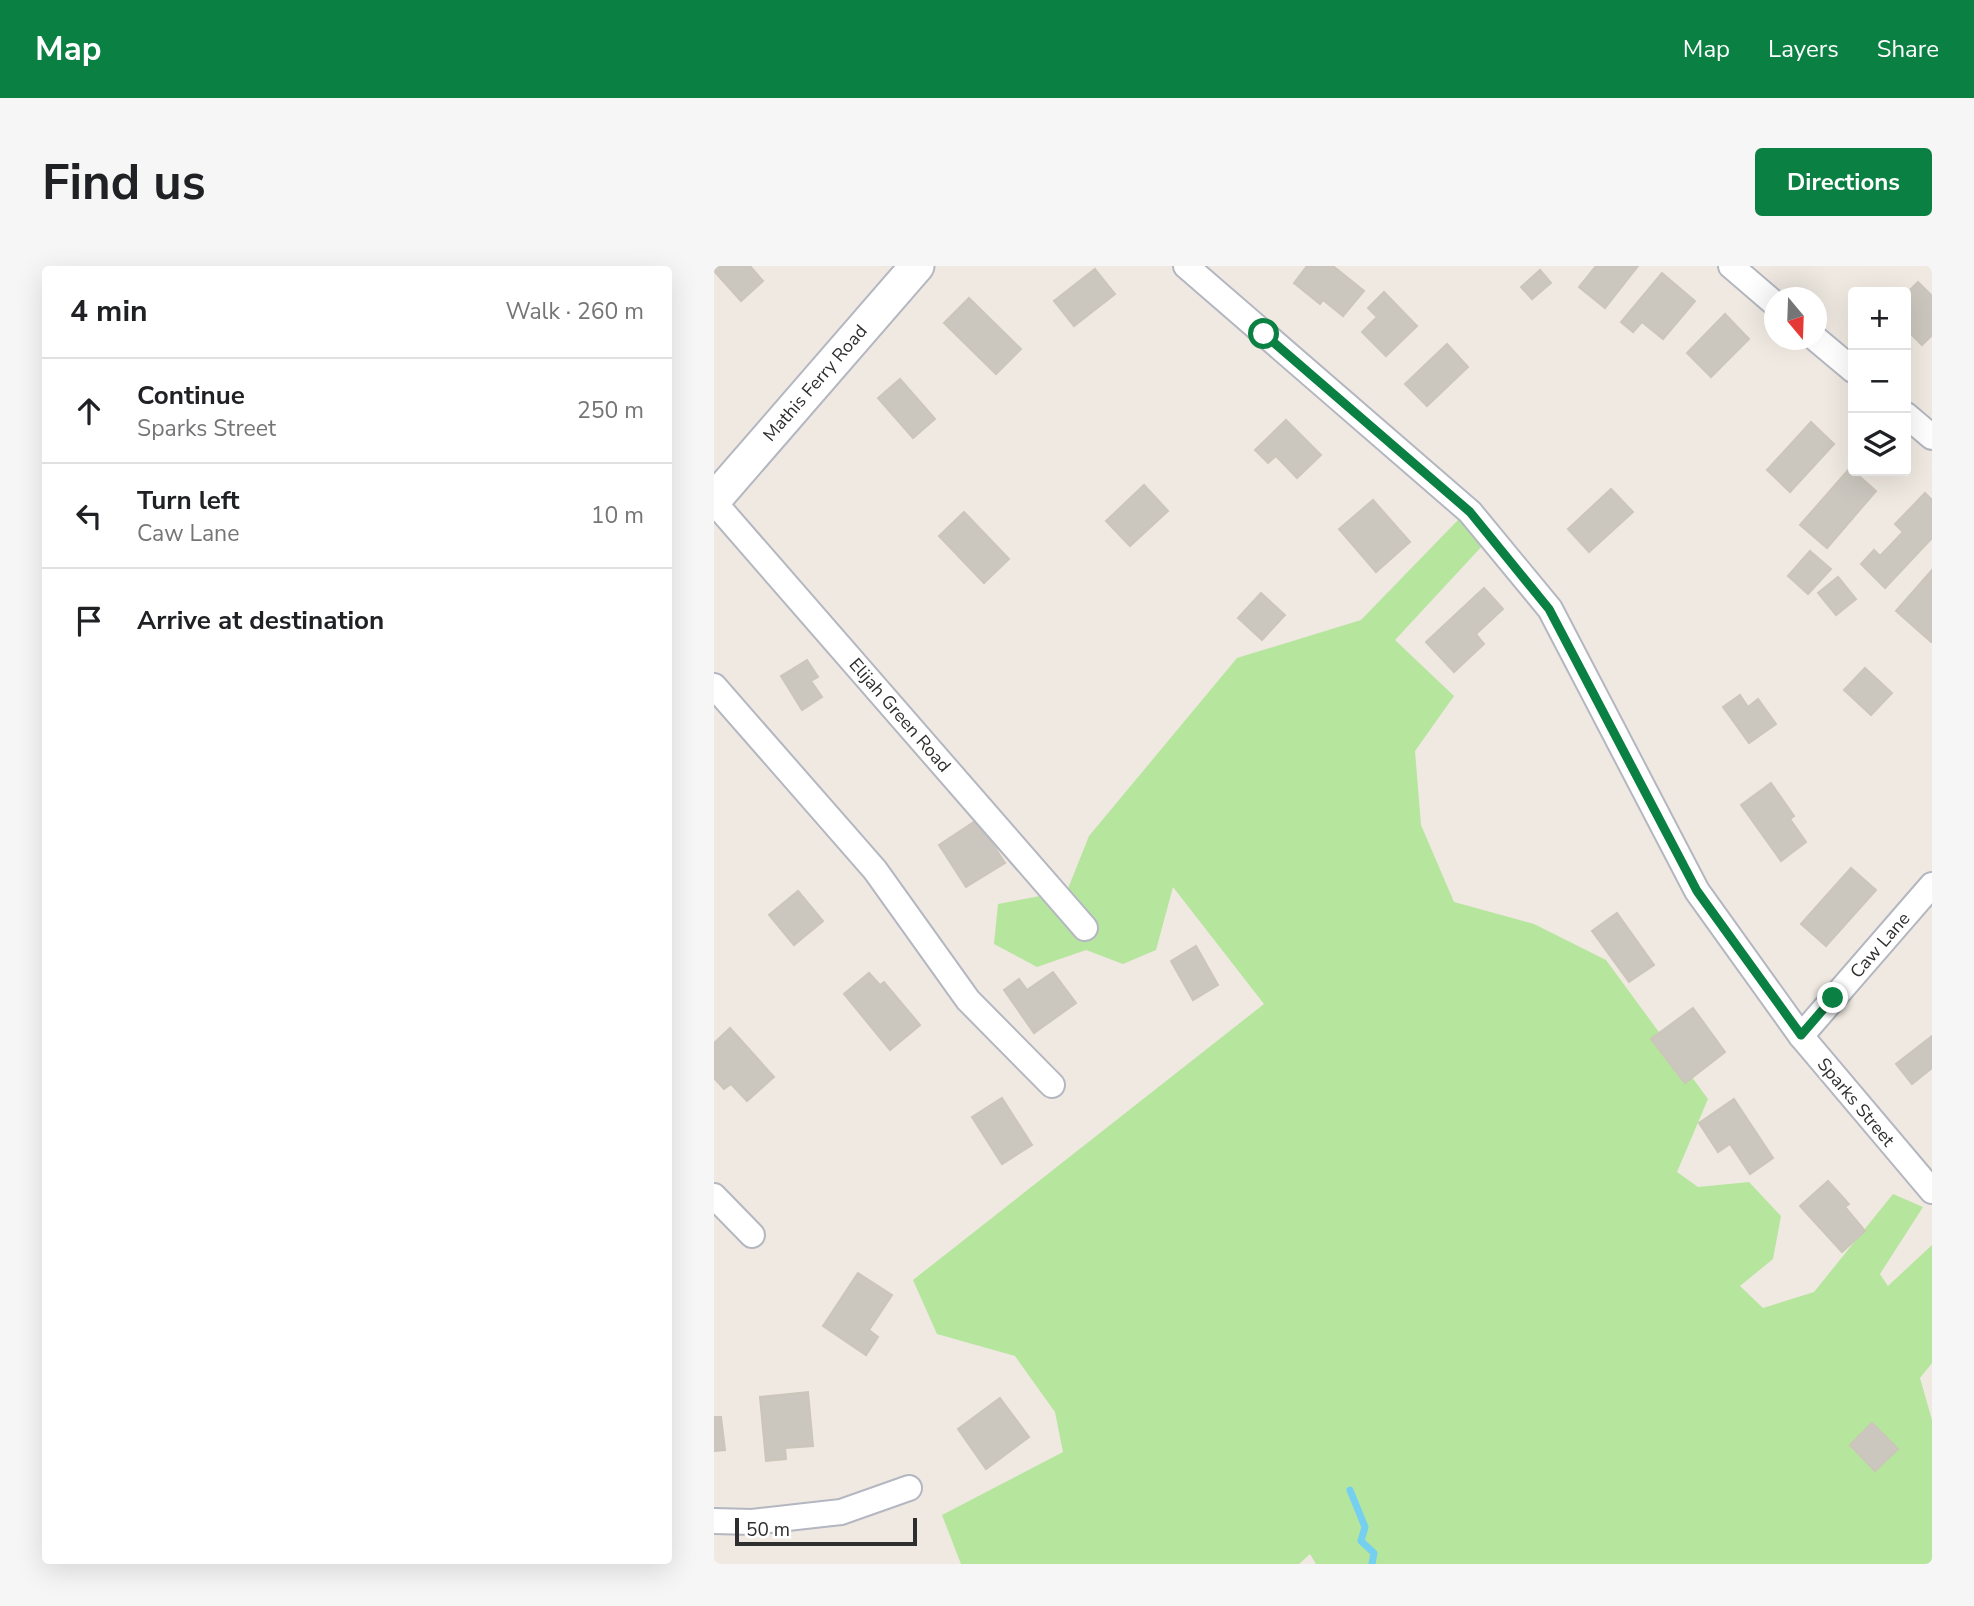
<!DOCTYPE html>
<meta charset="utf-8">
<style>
body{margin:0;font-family:"Nunito Sans",sans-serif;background:#f6f6f6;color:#202124}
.controls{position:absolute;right:21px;top:21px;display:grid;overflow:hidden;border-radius:7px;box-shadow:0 7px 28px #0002}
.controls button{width:63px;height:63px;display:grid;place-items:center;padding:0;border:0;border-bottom:2px solid #e0e0e0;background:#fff;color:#202124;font:35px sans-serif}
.compass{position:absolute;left:1050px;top:21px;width:63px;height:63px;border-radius:50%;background:#fff;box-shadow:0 7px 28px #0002;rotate:161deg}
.scale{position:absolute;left:21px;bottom:18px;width:182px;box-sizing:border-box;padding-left:7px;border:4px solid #2e2e2e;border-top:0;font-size:19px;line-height:24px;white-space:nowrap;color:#2e2e2e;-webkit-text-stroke:5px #fff;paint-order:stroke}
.stop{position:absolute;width:21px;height:21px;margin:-16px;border:5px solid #0b8043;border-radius:50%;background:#fff}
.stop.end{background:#0b8043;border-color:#fff;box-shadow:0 2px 7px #0008}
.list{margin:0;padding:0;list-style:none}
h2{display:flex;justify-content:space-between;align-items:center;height:91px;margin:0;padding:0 28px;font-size:30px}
h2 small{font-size:23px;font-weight:400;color:#757577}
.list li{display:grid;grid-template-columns:46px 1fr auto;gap:21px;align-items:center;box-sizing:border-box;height:105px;padding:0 28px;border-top:2px solid #e0e0e0}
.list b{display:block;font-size:26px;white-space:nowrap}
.list p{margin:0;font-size:23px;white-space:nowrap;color:#757577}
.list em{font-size:23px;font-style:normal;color:#757577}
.icon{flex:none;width:38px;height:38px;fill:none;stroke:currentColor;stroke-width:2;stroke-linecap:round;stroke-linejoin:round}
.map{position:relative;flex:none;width:1218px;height:1298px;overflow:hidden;border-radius:7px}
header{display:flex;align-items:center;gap:42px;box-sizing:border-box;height:98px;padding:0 35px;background:#0b8043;color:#fff}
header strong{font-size:33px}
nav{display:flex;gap:38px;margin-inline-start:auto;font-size:24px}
.intro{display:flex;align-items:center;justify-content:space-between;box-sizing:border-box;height:168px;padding:0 42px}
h1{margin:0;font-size:49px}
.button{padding:18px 32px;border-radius:7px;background:#0b8043;color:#fff;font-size:24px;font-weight:700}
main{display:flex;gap:42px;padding:0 42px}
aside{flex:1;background:#fff;border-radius:7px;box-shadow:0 7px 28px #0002}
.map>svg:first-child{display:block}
</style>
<header>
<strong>Map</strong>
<nav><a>Map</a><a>Layers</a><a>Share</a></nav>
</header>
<div class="intro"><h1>Find us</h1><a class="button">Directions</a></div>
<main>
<aside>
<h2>4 min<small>Walk · 260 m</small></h2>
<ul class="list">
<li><svg class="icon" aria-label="ahead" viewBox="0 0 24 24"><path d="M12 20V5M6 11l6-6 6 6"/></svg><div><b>Continue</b><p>Sparks Street</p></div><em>250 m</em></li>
<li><svg class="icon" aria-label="left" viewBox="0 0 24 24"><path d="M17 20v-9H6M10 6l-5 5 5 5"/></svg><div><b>Turn left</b><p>Caw Lane</p></div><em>10 m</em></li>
<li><svg class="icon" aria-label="arrive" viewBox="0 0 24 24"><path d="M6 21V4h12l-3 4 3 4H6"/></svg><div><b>Arrive at destination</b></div></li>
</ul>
</aside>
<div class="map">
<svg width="1218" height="1298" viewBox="0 0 1218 1298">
<rect width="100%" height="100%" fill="#efe9e1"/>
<path fill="#b6e59e" d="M746,252L770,278L681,374L740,430L701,485L707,559L740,636L820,658L892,694L994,833L963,906L984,921L1035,916L1067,950L1059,993L1026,1020L1049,1042L1100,1026L1179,928L1209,941L1166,1008L1174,1020L1218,979V1097L1206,1112L1218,1154V1298H602L596,1288L585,1298H247L228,1249L349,1186L341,1146L301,1090L223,1068L199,1014L550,738L459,621L442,684L409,698L372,684L323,701L280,678L284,638L353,625L375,570L523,392L647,354Z"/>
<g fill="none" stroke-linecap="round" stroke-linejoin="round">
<path stroke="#75cff0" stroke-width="7" d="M636,1224L651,1261L647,1275L660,1287L658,1298"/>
</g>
<g fill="#cbc7bf" stroke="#cbc5ba" stroke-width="2">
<path d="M0,0H36L49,15L27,35L0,5Z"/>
<path d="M593,0H619L650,25L629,50L609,34L606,38L580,17Z"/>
<path d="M882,0H924L891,42L865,21Z"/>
<path d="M381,3L401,28L360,60L340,35Z"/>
<path d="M826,4L837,17L818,33L807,21Z"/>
<path d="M948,7L981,35L949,73L928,56L919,66L907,56Z"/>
<path d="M1204,16L1218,30V69L1208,79L1192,63V28Z"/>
<path d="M670,26L703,60L672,90L648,66L663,51L654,42Z"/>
<path d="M255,32L307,83L282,108L230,57Z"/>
<path d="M1011,48L1035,73L997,111L973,87Z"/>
<path d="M733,78L754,101L713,140L691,118Z"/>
<path d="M186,113L221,153L199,172L164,132Z"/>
<path d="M572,154L607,189L583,212L562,190L554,197L541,184Z"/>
<path d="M1097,156L1120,178L1076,226L1053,204Z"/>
<path d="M1136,202L1162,225L1113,282L1086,259Z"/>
<path d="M430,219L454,245L416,280L392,255Z"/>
<path d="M897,223L919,246L875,286L854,263Z"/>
<path d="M1211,227L1218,234V272L1171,322L1147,298L1160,284L1166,290L1189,266L1181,258Z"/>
<path d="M659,234L696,276L662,306L625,263Z"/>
<path d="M250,246L295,293L270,317L225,270Z"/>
<path d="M1096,285L1117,303L1094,328L1074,310Z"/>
<path d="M1218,304V375L1217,376L1182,345Z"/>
<path d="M1124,311L1142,333L1122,349L1104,327Z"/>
<path d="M770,322L789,343L762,368L770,378L740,406L712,376Z"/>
<path d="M547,327L571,349L548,374L524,352Z"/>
<path d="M93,394L104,411L97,415L108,431L88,444L67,410Z"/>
<path d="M1151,402L1178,427L1157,449L1130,424Z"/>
<path d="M1026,429L1034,441L1044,433L1062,458L1035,477L1009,441Z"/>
<path d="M1057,517L1080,550L1076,553L1092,576L1067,595L1027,539Z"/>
<path d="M263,554L291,597L252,621L225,579Z"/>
<path d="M1137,602L1162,624L1112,680L1087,658Z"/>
<path d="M84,625L109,655L80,679L55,649Z"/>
<path d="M903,647L940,699L915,716L878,665Z"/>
<path d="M482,680L504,719L479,734L457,695Z"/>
<path d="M339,706L362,737L320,767L290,724L305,713L313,724Z"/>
<path d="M155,707L166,719L170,716L206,759L176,784L130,728Z"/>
<path d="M979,742L1011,786L971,817L937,773Z"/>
<path d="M16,762L60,811L33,835L17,818L10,823L0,812V777Z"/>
<path d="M1218,770V802L1198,818L1182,798Z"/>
<path d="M288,832L318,879L288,898L258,851Z"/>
<path d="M1020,833L1059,892L1036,908L1016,878L1004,886L985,857Z"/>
<path d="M1114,915L1135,938L1131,941L1151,965L1128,986L1086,940Z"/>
<path d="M144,1007L178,1029L155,1064L164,1071L152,1089L109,1060Z"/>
<path d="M94,1126L99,1180L71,1182L72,1193L52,1195L46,1131Z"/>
<path d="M286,1132L315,1171L272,1203L244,1163Z"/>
<path d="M0,1151H7L11,1184L0,1185Z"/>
<path d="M1158,1157L1184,1183L1161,1205L1136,1179Z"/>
</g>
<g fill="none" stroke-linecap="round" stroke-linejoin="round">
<defs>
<g id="street">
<path d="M472,0L756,246L836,343L983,625L1087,770L1218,925"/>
<path d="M1017,0L1060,37"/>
<path d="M1102,73L1139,104"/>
<path d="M1192,149L1218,171"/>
<path d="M0,236L371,662"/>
<path d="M0,420L161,604L254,734L338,819"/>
<path d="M1087,770L1218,619"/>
<path d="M0,930L38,969"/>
<path d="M0,1255L38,1256L127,1246L195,1222"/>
</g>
<path id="secondary" d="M0,234L203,0"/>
</defs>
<use href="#street" stroke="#b4b7c1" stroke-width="28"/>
<use href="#secondary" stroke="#b4b7c1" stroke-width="37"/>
<use href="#street" stroke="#fff" stroke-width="24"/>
<use href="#secondary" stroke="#fff" stroke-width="33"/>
</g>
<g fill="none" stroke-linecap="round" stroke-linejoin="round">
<path stroke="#0b8043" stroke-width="9" d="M550,68L756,246L835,343L983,625L1087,769L1119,732"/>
</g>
<g text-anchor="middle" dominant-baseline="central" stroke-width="5" stroke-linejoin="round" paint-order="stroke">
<g font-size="18" fill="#2e2e2e" stroke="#fff">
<text transform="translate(101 117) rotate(-49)">Mathis Ferry Road</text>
<text transform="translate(186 449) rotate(49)">Elijah Green Road</text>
<text transform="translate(1166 679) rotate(-49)">Caw Lane</text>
<text transform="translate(1142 836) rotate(50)">Sparks Street</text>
</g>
</g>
</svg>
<div class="controls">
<button>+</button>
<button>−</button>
<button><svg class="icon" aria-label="layers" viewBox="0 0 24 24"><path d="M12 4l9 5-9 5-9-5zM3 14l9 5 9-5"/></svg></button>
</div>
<svg class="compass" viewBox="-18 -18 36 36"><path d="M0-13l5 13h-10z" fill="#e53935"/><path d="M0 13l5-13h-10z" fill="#757577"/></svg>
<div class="scale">50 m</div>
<div class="stop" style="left:550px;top:68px"></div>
<div class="stop end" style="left:1119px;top:732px"></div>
</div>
</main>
